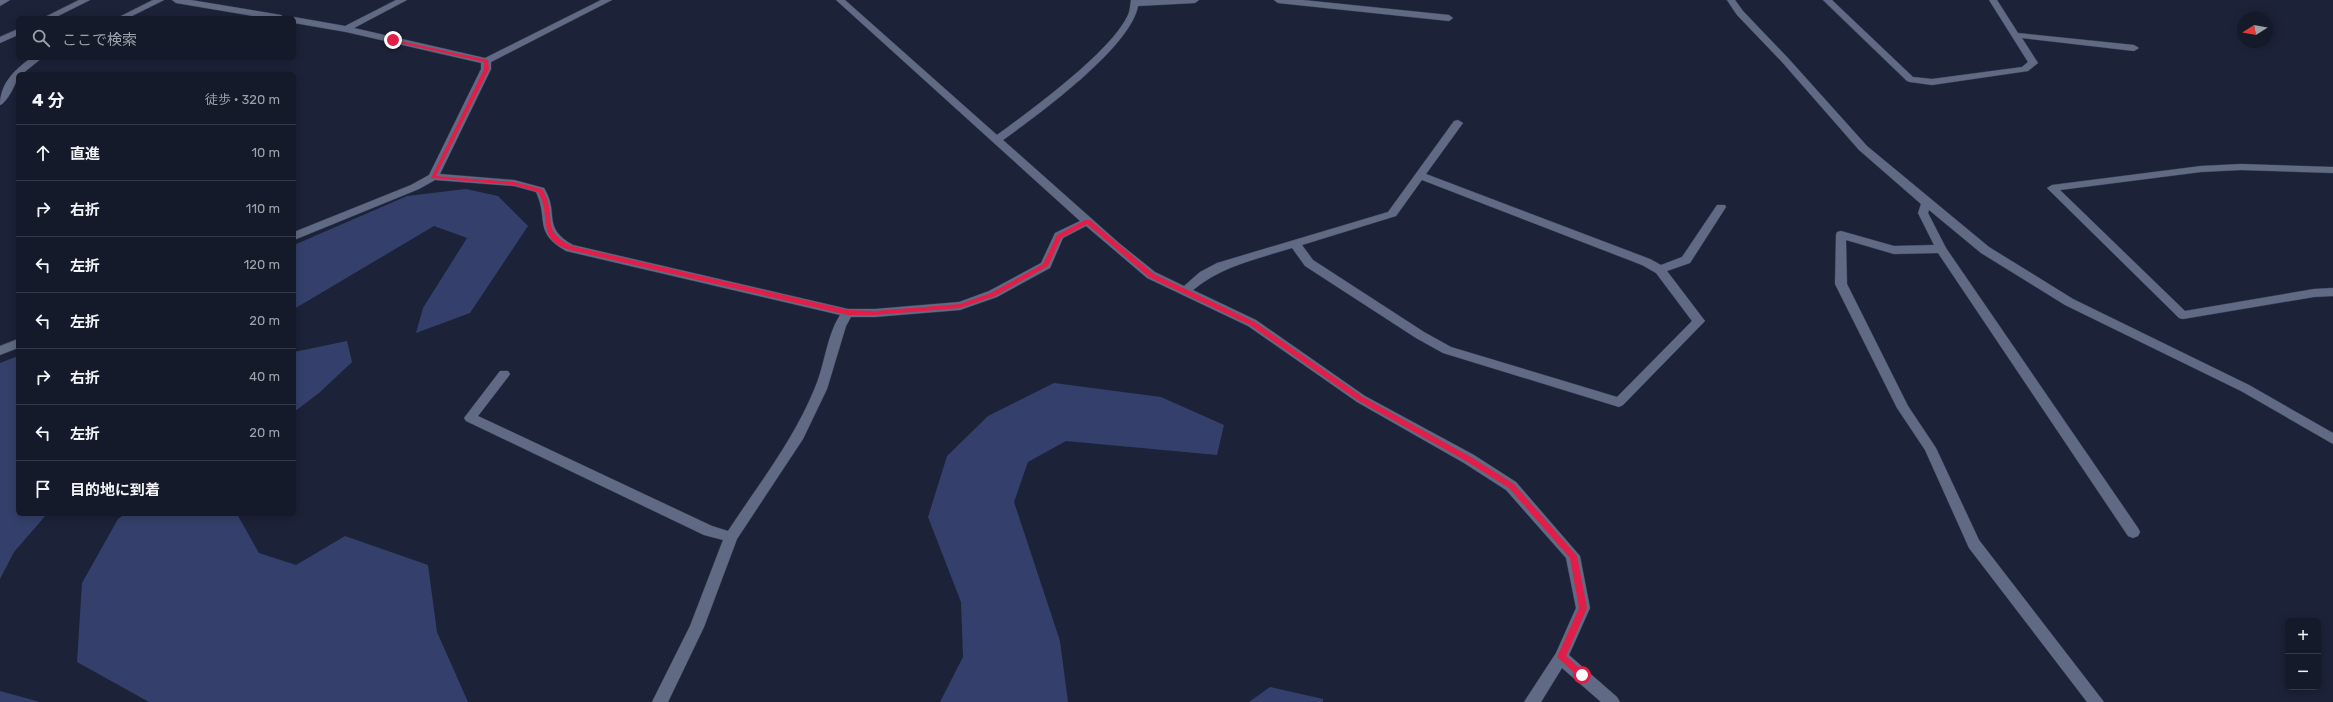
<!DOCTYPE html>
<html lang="ja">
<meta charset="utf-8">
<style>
body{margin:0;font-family:Rubik,"Noto Sans JP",sans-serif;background:#1e2332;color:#f1f3f6}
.controls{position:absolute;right:12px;bottom:12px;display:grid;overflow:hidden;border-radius:6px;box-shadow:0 2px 10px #0003}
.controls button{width:36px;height:36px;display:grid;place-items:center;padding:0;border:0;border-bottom:1px solid #343847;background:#151a2a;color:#f1f3f6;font:20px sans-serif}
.compass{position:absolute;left:2237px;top:12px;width:36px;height:36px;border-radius:50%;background:#151a2a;box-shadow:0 2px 10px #0003;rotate:259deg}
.stop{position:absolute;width:12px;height:12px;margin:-9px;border:3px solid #e11d48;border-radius:50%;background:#fff}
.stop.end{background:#e11d48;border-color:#fff;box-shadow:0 1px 4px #0008}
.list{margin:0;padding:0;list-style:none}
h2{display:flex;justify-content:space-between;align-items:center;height:52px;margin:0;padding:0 16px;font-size:17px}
h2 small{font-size:13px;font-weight:400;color:#9da1a8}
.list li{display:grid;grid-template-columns:26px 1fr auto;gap:12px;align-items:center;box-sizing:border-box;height:56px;padding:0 16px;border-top:1px solid #343847}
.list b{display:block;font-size:15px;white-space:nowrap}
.list em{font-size:13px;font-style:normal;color:#9da1a8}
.icon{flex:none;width:22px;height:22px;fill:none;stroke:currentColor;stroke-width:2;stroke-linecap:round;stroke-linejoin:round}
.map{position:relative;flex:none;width:2333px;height:702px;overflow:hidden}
.search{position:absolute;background:#151a2a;box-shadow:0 2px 10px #0003;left:16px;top:16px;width:280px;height:44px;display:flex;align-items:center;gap:10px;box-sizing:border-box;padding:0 14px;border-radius:6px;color:#9da1a8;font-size:15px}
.panel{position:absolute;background:#151a2a;box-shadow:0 2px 10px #0003;left:16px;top:72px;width:280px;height:444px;border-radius:6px}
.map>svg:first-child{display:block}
</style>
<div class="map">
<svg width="2333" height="702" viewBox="0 0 2333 702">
<rect width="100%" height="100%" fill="#1c2238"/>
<g fill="#34406b">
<path d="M466,189L498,196L528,226L470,313L416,333L423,308L467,238L434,226L294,309V245L407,196Z"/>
<path d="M347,341L352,362L319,393L294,412V352Z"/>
<path d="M18,356V514H47L14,552L0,579V363Z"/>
<path d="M1054,383L1161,397L1224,425L1217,455L1066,441L1028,462L1014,502L1060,641L1068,702H940L963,657L961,602L928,517L947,456L988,416Z"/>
<path d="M125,514H237L259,553L296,565L345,536L428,565L437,632L468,702H149L77,662L82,583L118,519Z"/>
<path d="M1270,687L1323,699V702H1249Z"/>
<path d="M0,691L40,702H0Z"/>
</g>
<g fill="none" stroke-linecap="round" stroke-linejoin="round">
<defs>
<g id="street">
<path d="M0,0H10L0,6Z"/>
<path d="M153,0H164L128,18H117Z"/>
<path d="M172,0H191L281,15L285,18H265L176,3Z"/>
<path d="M396,0H407L354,28L485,58L601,0H612L491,62V69L440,174L514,180L544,188C560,214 541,227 573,245L848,309H875L959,302L989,291L1041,263L1055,233L1080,221L836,0H845L997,135C1031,110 1111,52 1128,15C1130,11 1130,5 1131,0H1199L1195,3L1138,6C1131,47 1038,115 1003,140L1119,243L1155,272L1184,286L1200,272L1217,263L1388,212L1454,121L1458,120L1463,123L1426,174L1650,259L1661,265L1682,257L1717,205H1725L1726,207L1690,263L1667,271L1705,321L1623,405L1619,407L1443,353L1416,338L1305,266L1292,248C1257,259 1222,266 1193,290L1256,320L1365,396L1474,455L1516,482L1580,556L1590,608L1569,655L1617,697L1620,702H1601L1562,668L1541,702H1524L1556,653L1576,608L1566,558L1506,490L1464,463L1357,402L1248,326L1147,278L1086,226L1063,238L1050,268L997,297L960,310L875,317H851L846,326L827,389L803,439L737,539L704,627L668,702H652L690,626L723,540L704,535L466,421L464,418L500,371H508L510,374L508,377L478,416L712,526L728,531C758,485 793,441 814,390C825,366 826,337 840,315L566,251C533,232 549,220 536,192L514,186L435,180L419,189L294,240V232L411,185L429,175L481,69V63L346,32L294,23V18H291L294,17L345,26ZM1422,180L1642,265L1656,273L1692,321L1617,397L1451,347L1424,332L1313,260L1302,245L1396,216Z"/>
<path d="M1274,0H1303L1449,15L1453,18L1449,21L1278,3Z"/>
<path d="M1727,0H1735L1743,11L1788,58L1867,146L1989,247L2073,299L2249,385L2333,433V444L2241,391L2065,305L1981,253L1929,210L1928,213L1946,248L2138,528L2140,532L2138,536L2133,538L2128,536L1938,253L1894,254L1846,240L1847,284L1908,406L1936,448L1979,540L2104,702H2087L1969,548L1925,450L1897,408L1835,284L1836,235L1837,232L1841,231L1894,246L1934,245L1918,213L1921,204L1859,150L1782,62L1737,15Z"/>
<path d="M1823,0H1832L1913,77L1932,79L2022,67L2028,62L1989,0H1997L2018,33L2134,45L2139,48L2134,51L2022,38L2038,63L2028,71L1932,85L1910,82L1907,81Z"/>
<path d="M31,58H42L22,74H18C18,81 7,103 0,105C0,84 14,70 31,58Z"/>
<path d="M2241,164L2333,167V173L2241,170L2201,172L2060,190L2185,311L2314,289L2333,288V296L2314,297L2183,319L2179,318L2047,188L2052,185L2201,166Z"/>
<path d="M18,339V348L0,355V346Z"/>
</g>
<g id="secondary">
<path d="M79,0H90L54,18H43Z"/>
<path d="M18,29V35L0,43V37Z"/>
</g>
</defs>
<use href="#street" stroke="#393e51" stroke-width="1"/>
<use href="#secondary" stroke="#393e51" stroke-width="1"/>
<use href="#street" fill="#616a84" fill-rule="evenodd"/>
<use href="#secondary" fill="#616a84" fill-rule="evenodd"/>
</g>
<path fill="#e11d48" d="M391,39L488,60L489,69L436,176L514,182L542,189C559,216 538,230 572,246L848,310L875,311L960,304L991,293L1043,264L1057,235L1085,220H1090L1154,274L1255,322L1363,397L1471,457L1514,484L1577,556L1587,608L1566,656L1584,672V677H1579L1557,657L1579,608L1570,558L1509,488L1466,461L1359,401L1250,325L1149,277L1087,224L1061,238L1048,266L995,296L960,308L875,315H848L570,250C534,238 553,216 538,192L514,185L431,178L484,69V62L391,41Z"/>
</svg>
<div class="controls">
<button>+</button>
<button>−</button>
</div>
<svg class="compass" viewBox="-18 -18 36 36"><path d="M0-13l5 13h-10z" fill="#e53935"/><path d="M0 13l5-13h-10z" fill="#9da1a8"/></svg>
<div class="stop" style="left:1582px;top:675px"></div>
<div class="stop end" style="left:393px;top:40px"></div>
<div class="search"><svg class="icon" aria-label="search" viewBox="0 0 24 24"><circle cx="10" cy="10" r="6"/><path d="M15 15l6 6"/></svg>ここで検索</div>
<section class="panel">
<h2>4 分<small>徒歩 · 320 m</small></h2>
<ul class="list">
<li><svg class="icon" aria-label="ahead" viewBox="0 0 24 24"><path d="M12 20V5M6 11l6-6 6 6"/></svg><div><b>直進</b></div><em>10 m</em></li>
<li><svg class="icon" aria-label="right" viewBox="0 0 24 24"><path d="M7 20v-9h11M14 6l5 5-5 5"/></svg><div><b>右折</b></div><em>110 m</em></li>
<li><svg class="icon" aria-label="left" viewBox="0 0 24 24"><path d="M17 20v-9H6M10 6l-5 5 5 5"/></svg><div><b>左折</b></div><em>120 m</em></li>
<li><svg class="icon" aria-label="left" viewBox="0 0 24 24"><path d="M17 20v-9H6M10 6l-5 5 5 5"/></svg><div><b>左折</b></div><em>20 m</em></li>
<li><svg class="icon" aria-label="right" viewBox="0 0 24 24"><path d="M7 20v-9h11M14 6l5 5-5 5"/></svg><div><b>右折</b></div><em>40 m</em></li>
<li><svg class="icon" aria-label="left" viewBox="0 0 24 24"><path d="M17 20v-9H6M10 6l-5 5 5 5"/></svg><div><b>左折</b></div><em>20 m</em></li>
<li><svg class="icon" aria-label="arrive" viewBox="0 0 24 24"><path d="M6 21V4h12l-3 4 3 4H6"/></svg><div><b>目的地に到着</b></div></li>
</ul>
</section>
</div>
